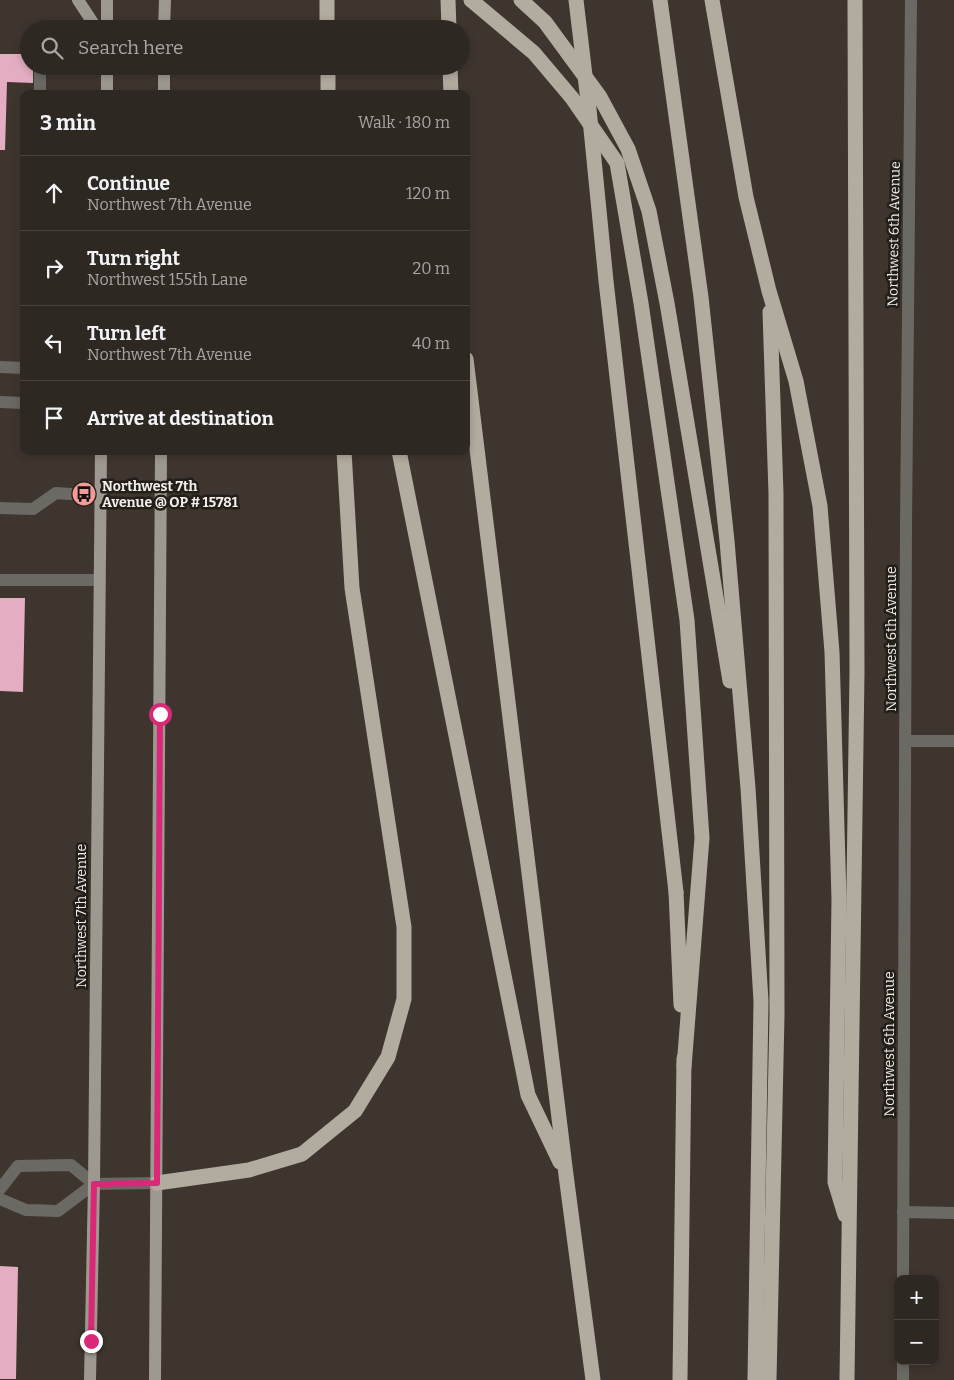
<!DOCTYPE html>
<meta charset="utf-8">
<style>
body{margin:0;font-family:Bitter,serif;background:#36302a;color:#f1f3f6}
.controls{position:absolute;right:15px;bottom:15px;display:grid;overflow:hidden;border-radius:10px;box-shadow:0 2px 8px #0003}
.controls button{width:45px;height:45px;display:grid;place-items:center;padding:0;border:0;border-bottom:1px solid #494440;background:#2e2822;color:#f1f3f6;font:25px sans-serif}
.stop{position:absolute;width:15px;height:15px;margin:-11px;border:4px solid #db2777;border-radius:50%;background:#fff}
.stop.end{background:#db2777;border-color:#fff;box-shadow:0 1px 5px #0008}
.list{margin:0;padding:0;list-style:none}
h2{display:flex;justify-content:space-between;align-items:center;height:65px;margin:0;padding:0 20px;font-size:21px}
h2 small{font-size:16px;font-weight:400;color:#a7a6a5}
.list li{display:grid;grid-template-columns:32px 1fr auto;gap:15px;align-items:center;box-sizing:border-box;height:75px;padding:0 20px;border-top:1px solid #494440}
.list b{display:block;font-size:19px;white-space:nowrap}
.list p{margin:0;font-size:16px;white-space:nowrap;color:#a7a6a5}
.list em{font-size:16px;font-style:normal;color:#a7a6a5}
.icon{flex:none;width:28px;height:28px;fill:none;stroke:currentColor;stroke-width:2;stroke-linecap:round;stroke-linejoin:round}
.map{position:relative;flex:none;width:954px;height:1380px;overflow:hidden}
.search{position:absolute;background:#2e2822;box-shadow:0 2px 8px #0003;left:20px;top:20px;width:450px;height:55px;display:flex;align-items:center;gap:12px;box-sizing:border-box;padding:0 18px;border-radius:28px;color:#a7a6a5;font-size:19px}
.panel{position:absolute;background:#2e2822;box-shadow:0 2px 8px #0003;left:20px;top:90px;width:450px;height:365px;border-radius:10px}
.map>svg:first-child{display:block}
</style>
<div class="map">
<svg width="954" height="1380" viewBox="0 0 954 1380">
<rect width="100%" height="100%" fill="#3e352e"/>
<g fill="#e5adc2">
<path d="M0,54H29V66H33V83L7,82L5,150H0Z"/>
<path d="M0,598H25L23,692L0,691Z"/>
<path d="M0,1266L18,1267L16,1379H0Z"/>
</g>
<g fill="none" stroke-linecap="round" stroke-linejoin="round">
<g stroke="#6b6964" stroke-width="12">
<path d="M40,94V66"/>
<path d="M0,367L24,368"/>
<path d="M0,402L24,403"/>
<path d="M0,508L33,509L56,493L101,496"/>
<path d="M0,580H99"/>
<path d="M906,741H954"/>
<path d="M0,1189L18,1166L71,1165L94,1184"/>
<path d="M0,1199L26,1210L58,1211L94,1184L157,1183"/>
<path d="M903,1212L954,1213"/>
<path d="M903,1279L906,525L911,0"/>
<path d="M903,1380V1361"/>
</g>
<g stroke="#9e9990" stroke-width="12">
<path d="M78,0L97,29"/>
<path d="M107,0V29"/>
<path d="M164,29L165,0"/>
<path d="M107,94V66"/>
<path d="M164,94V66"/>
<path d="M90,1380L94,1184L101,451"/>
<path d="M155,1380L161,451"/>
</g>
<g stroke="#b2aca0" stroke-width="15">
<path d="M327,0V29"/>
<path d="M448,0L449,29"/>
<path d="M471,0L534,53L572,98L617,163L641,303L687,620L702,838L684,1067"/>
<path d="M521,0L545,22L600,97L628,149L649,211L667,303L730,681"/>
<path d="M660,0L701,297L727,541L748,788L761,1001L755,1380"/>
<path d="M712,0L746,197L769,291L796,381L820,506L832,652L839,899L835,1182L845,1215"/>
<path d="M328,66V94"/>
<path d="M450,66L451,94"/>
<path d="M466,359L566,1175L593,1380"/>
<path d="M399,451L528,1095L560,1162"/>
<path d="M676,892L681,1005"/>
<path d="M157,1183L249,1170L302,1154L355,1111L388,1057L404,999V927L352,588L344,451"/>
<path d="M680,1380L684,1058"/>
<path d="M769,1380L777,1015L776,494L770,312"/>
<path d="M847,1380L857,672L855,0"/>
</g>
<path stroke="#b2aca0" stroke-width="15" d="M576,0L589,109L606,281L676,892"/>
</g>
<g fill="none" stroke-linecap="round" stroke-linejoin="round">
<path stroke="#db2777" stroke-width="6" d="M91,1341L94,1184L157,1183L160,714"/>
</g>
<defs>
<symbol id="bus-disc" viewBox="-11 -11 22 22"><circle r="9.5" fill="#f59b97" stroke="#221e1a"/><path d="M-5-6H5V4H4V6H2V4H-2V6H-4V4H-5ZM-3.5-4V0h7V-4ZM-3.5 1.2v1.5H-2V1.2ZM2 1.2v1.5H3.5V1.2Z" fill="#111"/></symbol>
</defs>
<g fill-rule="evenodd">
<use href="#bus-disc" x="70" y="480" width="28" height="28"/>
</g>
<g text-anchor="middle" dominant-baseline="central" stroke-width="5" stroke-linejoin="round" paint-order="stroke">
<g font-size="14" fill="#f4eeea" stroke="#221e1a">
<text transform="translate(894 234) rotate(-89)">Northwest 6th Avenue</text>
<text transform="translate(891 639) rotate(-90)">Northwest 6th Avenue</text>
<text transform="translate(81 916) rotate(-90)">Northwest 7th Avenue</text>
<text transform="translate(889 1044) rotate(-90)">Northwest 6th Avenue</text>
</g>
<g font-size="14" font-weight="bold" fill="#f4eeea" stroke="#221e1a" text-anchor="start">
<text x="102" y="486">Northwest 7th<tspan x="102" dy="16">Avenue @ OP # 15781</tspan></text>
</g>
</g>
</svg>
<div class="controls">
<button>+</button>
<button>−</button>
</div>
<div class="stop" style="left:160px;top:714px"></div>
<div class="stop end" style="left:91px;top:1341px"></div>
<div class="search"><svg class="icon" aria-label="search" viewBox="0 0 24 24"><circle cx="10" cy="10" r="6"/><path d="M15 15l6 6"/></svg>Search here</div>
<section class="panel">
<h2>3 min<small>Walk · 180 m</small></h2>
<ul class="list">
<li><svg class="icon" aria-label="ahead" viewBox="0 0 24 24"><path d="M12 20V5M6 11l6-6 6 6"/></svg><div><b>Continue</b><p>Northwest 7th Avenue</p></div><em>120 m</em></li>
<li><svg class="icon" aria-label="right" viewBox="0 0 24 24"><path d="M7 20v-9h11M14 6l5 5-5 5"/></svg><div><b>Turn right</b><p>Northwest 155th Lane</p></div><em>20 m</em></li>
<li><svg class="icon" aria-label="left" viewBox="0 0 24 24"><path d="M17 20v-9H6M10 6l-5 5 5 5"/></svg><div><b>Turn left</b><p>Northwest 7th Avenue</p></div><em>40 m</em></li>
<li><svg class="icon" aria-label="arrive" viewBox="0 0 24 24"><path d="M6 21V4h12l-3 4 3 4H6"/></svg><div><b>Arrive at destination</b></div></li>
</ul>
</section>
</div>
